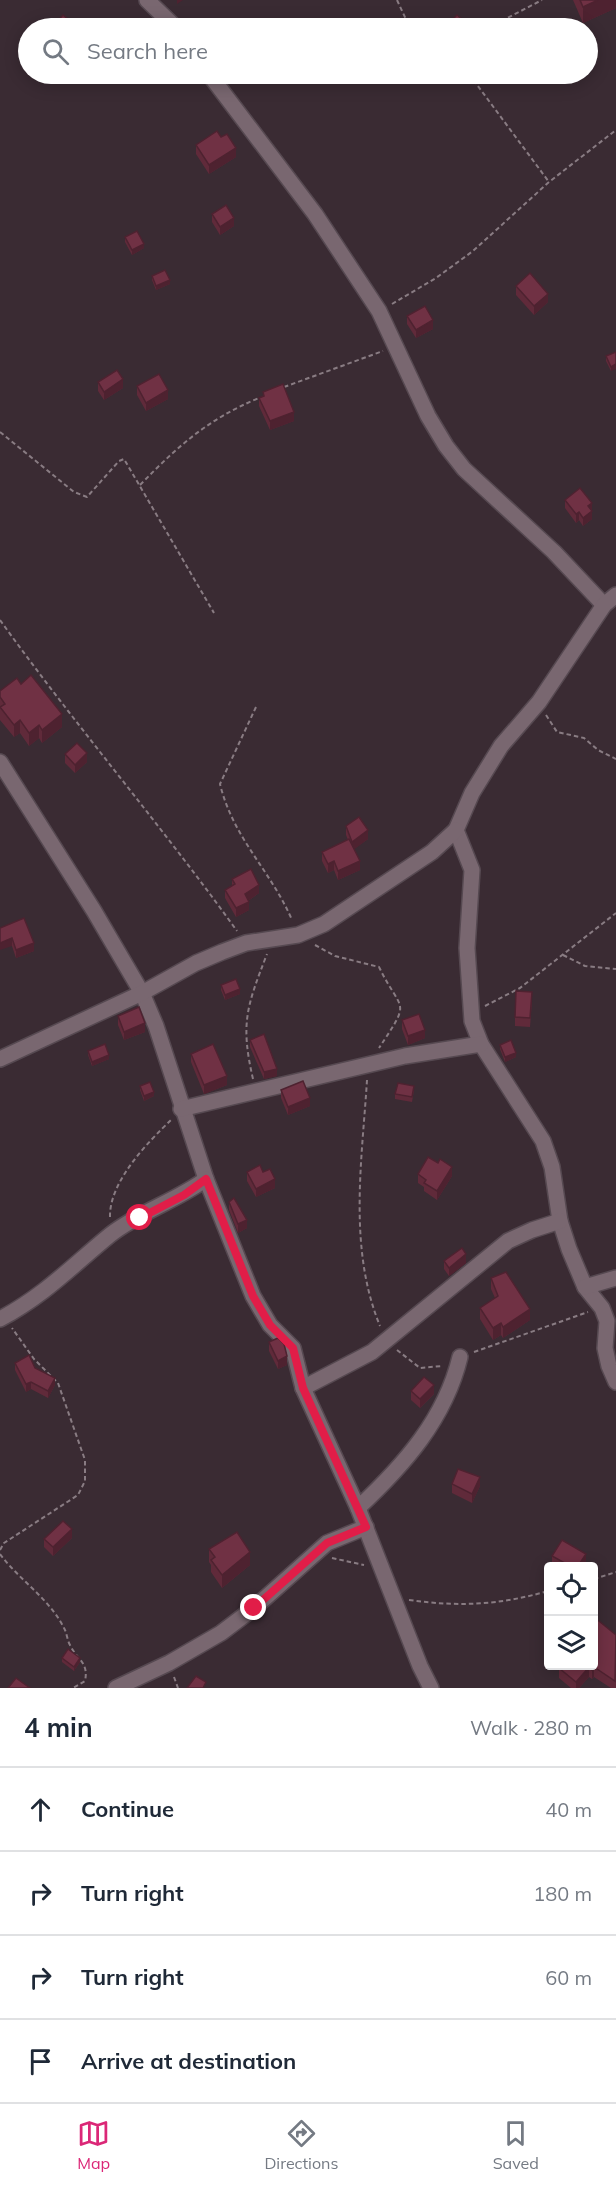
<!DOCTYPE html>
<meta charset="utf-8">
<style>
body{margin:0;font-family:Mulish,sans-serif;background:#f6f6f7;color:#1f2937}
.controls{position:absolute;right:18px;bottom:18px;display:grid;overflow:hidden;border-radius:6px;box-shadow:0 3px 15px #0003}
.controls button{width:54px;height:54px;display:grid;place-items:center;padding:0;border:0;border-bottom:2px solid #e0e1e3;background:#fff;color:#1f2937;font:30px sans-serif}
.stop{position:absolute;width:18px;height:18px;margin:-14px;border:4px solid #e11d48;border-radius:50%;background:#fff}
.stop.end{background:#e11d48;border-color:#fff;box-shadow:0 2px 6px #0008}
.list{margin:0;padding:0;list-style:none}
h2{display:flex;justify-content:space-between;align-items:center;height:78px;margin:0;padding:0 24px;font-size:26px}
h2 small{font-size:20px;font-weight:400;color:#747a83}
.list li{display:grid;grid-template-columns:39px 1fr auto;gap:18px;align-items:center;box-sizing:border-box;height:84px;padding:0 24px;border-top:2px solid #e0e1e3}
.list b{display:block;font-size:22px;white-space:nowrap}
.list em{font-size:20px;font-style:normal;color:#747a83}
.icon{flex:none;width:33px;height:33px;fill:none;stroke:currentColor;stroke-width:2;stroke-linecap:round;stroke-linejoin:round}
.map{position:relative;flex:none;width:616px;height:1688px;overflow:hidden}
.search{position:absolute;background:#fff;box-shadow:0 3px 15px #0003;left:18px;right:18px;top:18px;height:66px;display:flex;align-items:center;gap:15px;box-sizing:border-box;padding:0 21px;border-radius:33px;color:#747a83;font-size:22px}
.sheet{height:414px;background:#fff}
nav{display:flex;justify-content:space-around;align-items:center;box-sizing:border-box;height:84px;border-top:2px solid #e0e1e3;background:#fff;font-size:16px;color:#747a83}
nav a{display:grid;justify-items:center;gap:3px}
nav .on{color:#db2777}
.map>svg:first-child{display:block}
</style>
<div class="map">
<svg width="616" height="1688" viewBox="0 0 616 1688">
<rect width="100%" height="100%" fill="#3a2b33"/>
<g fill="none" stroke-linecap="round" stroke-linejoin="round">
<defs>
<g id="minor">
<path d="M147,0L176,28"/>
<path d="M209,74L315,214L379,311L428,416L446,446L464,469L554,552L604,605"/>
<path d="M616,595L604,605L539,702L501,746L472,793L456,830L472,870L467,948L472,1021L481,1044L543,1141L552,1167L560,1221L569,1249L585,1287L602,1308L607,1321L605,1348L609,1366L616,1382"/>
<path d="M0,762L94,911L142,993L156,1026L206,1179L253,1296L270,1325L293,1348L303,1388L358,1508L420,1666L431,1688"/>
<path d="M0,1059L142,993L196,963L222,952L246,943L298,935L324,924L432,852L456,830"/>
<path d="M181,1109L405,1056L481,1044"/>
<path d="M585,1287L616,1278"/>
<path d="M0,1319C45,1295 72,1266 110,1235C139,1212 176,1201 206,1179"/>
<path d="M303,1388L372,1352L508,1241L532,1230L560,1221"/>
<path d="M358,1508C404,1465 445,1419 460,1357"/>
<path d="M116,1688L169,1663L221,1633L254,1608L327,1543L366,1527"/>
</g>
</defs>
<use href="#minor" stroke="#564951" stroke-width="18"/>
<g stroke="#897c83" stroke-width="2" stroke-dasharray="4.5 3" stroke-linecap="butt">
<path d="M397,0L410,28"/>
<path d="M488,28L542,0"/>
<path d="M469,74L549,182"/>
<path d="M392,304L436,278L473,251L549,182L616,130"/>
<path d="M284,387L383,351"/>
<path d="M0,432L74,492L87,497L119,461L124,459L214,613"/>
<path d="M140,485C178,446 208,419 259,398"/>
<path d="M0,620C76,726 161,825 237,931"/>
<path d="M256,707L220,784C233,838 271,871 292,920"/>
<path d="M546,715L557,732L584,738L598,750L616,759"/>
<path d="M315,945L335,956L379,967C402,1014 412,998 379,1048"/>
<path d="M563,955L585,966L616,969"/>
<path d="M485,1006L520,988L616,913"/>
<path d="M253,1079C240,1023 247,1006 267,954"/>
<path d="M367,1080C362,1161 348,1248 380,1326"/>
<path d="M110,1217C109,1182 148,1142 171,1120"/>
<path d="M397,1350L420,1368L442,1366"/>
<path d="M474,1352L588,1312"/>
<path d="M0,1550L4,1543L78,1495L85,1481V1460L58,1383L34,1359L12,1328"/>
<path d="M0,1554C19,1580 49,1598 64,1628C67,1633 67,1640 70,1645C77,1660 89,1662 85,1681L73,1688"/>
<path d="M332,1558L364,1565"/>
<path d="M594,1579L616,1572"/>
<path d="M409,1600C459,1607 500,1605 548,1591"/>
<path d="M174,1677L178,1688"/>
</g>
<use href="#minor" stroke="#796770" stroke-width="15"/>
</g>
<g fill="#602a3a">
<path d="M573,0H616V8L583,23Z"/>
<path d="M221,137L236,157L209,174L196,154V145Z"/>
<path d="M212,214L234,226L220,235L212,222Z"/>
<path d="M125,237L144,248L132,255L125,242Z"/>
<path d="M152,276L170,284L156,290L152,280Z"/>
<path d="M516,286L548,302L534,315L516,295Z"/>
<path d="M407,316L433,329L416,338L407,324Z"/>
<path d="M616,352L611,371L606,361V356Z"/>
<path d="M98,382L123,388L104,400L98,391Z"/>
<path d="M137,386L168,399L146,411L137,395Z"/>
<path d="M263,392L294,421L270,430L259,406V398L263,396Z"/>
<path d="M565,500L592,503V519L583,526L579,520L576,523L565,508Z"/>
<path d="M21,684L62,727L42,743L39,738L29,746L20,733L14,737L0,720V691Z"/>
<path d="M65,754L87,762L75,773L65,763Z"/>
<path d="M346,826L368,839L354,849L360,870L338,880L334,870L328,873L322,861V852L348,840L346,835Z"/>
<path d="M232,879L259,893L248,901L249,910L236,917L225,898V890L232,886Z"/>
<path d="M0,928L34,951L16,958L12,946Z"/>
<path d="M221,985L240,994L225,1000L221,990Z"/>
<path d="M532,1000L530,1027L515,1026V1017Z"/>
<path d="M118,1016L145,1032L124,1040L118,1025Z"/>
<path d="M402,1020L425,1038L408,1045L402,1029Z"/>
<path d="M250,1040L277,1076L264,1079L250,1047Z"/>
<path d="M500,1045L516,1057L505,1062L500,1049Z"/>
<path d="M88,1051L109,1059L92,1066L88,1055Z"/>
<path d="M191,1054L227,1085L204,1094L191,1062Z"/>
<path d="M140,1086L154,1096L144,1101L140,1090Z"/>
<path d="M281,1090L310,1106L288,1115L281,1098Z"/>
<path d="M414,1090L412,1102L395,1099V1094Z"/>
<path d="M247,1172H263L275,1188L256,1197L247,1181Z"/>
<path d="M418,1174L452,1176L437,1200L424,1191V1187L418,1183Z"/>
<path d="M229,1202L247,1228L238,1233L229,1210Z"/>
<path d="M444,1261L466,1263L449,1276L444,1269Z"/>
<path d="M491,1278L530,1320L503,1338L501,1335L493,1340L480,1319V1308L495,1298L491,1289Z"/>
<path d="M269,1342L287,1365L278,1369L269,1351Z"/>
<path d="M15,1363L35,1368L55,1385L48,1398L31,1389L26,1392L15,1370Z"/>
<path d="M411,1391L434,1394L420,1408L411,1400Z"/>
<path d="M452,1484L480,1486L472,1503L452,1493Z"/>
<path d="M72,1538L53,1556L44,1547V1539Z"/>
<path d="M209,1549L250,1565L222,1588L211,1572V1565L209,1562Z"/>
<path d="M552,1556L586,1562L583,1566H555L552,1565Z"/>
<path d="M616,1635V1688H611L594,1677L592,1679L589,1677L579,1688H571L559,1678V1668Z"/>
<path d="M62,1658L80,1662L74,1671L62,1662Z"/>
</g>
<g fill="#4e2230">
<path d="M177,0H183L177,4Z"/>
<path d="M598,0H616V8L583,23V7Z"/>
<path d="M465,22V28H459Z"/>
<path d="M236,148V157L209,174V165Z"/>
<path d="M234,218V226L220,235V227Z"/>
<path d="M144,244V248L132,255V250Z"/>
<path d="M170,280V284L156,290V286Z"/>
<path d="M548,294V302L534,315V306Z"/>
<path d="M433,320V329L416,338V330Z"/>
<path d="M616,364V369L611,371V367Z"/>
<path d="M123,379V388L104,400V392Z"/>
<path d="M168,390V399L146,411V403Z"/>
<path d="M294,412V421L270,430V421Z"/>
<path d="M592,503V519L583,526V518L588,506Z"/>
<path d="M579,512V520L576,523V514Z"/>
<path d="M62,714V727L42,743V730Z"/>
<path d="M20,720V733L14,737V725Z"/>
<path d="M39,725V738L29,746V733Z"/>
<path d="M87,753V762L75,773V765Z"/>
<path d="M368,830V839L352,851V842Z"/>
<path d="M334,861V870L328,873V864Z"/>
<path d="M360,861V870L338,880V871Z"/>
<path d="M259,885V893L245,903V894Z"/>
<path d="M249,902V910L236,917V908Z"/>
<path d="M12,938V946L0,950V943Z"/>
<path d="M34,943V951L16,958V950Z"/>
<path d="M240,989V994L225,1000V995Z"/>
<path d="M145,1023V1032L124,1040V1032Z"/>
<path d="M425,1030V1038L408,1045V1036Z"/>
<path d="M516,1053V1057L505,1062V1057Z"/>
<path d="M109,1055V1059L92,1066V1062Z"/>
<path d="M277,1069V1076L264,1079V1072Z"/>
<path d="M227,1076V1085L204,1094V1085Z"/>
<path d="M154,1092V1096L144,1101V1096Z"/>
<path d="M310,1098V1106L288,1115V1107Z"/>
<path d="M452,1167V1176L437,1200V1191Z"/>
<path d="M275,1179V1188L256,1197V1189Z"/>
<path d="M247,1220V1228L238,1233V1224Z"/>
<path d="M466,1254V1263L449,1276V1268Z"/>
<path d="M530,1309V1320L503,1338V1327Z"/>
<path d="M501,1323V1335L493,1340V1328Z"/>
<path d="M287,1356V1365L278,1369V1361Z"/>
<path d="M55,1378V1385L48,1398V1391Z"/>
<path d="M31,1382V1389L26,1392V1384Z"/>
<path d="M434,1385V1394L420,1408V1399Z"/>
<path d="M480,1477V1486L472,1503V1494Z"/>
<path d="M72,1529V1538L53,1556V1547Z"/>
<path d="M250,1552V1565L222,1588V1575Z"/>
<path d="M586,1554V1562L583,1566H578Z"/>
<path d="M80,1658V1662L74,1671V1667Z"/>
<path d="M589,1667V1677L579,1688H576V1682Z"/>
<path d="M594,1667V1677L592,1679V1670Z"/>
</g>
<g fill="#703144" stroke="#4e2230" stroke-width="1.5">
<path d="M580,0H598L583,7Z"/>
<path d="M63,15L78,28H51Z"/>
<path d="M457,15L465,22L459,28H444Z"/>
<path d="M217,131L221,137L227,134L236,148L209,165L196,145Z"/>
<path d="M226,205L234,218L220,227L212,214Z"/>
<path d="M137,231L144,244L132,250L125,237Z"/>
<path d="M165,270L170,280L156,286L152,276Z"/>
<path d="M530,273L548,294L534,306L516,286Z"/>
<path d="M425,306L433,320L416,330L407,316Z"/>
<path d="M616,352V364L611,367L606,356Z"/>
<path d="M117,370L123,379L104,392L98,382Z"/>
<path d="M159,374L168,390L146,403L137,386Z"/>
<path d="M283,384L294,412L270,421L259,398L264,396L263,392Z"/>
<path d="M580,488L592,503L588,506L592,511L583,518L579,512L576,514L565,500Z"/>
<path d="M31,675L62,714L42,730L39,725L29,733L20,720L14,725L0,707L5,704L0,697V691L17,678L21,684Z"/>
<path d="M77,743L87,753L75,765L65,754Z"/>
<path d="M359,817L368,830L352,842L346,826Z"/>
<path d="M349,839L360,861L338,871L334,861L328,864L322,852Z"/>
<path d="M251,869L259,885L245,894L249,902L236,908L225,890L235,884L232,879Z"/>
<path d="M24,918L34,943L16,950L12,938L0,943V928Z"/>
<path d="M236,979L240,989L225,995L221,985Z"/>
<path d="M516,991L532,992L530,1018L515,1017Z"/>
<path d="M139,1007L145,1023L124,1032L118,1016Z"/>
<path d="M419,1014L425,1030L408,1036L402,1020Z"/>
<path d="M264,1034L277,1069L264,1072L250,1040Z"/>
<path d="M511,1040L516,1053L505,1057L500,1045Z"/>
<path d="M105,1044L109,1055L92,1062L88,1051Z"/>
<path d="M213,1044L227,1076L204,1085L191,1054Z"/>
<path d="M303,1081L310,1098L288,1107L281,1090Z"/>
<path d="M150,1082L154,1092L144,1096L140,1086Z"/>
<path d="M398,1083L414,1086L412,1097L395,1094Z"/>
<path d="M428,1157L438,1163L440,1159L452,1167L437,1191L424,1183L426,1180L418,1174Z"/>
<path d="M260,1165L263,1172L270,1169L275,1179L256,1189L247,1172Z"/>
<path d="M234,1198L247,1220L238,1224L229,1202Z"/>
<path d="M462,1248L466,1254L449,1268L444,1261Z"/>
<path d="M506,1272L530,1309L503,1327L501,1323L493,1328L480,1308L498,1296L491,1278Z"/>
<path d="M278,1338L284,1344L287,1356L278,1361L269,1342Z"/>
<path d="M29,1355L35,1368L55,1378L48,1391L31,1382L26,1384L15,1363Z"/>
<path d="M424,1377L434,1385L420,1399L411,1391Z"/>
<path d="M458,1469L480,1477L472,1494L452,1484Z"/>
<path d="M63,1521L72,1529L53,1547L44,1539Z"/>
<path d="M237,1532L250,1552L222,1575L211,1560L215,1557L209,1549Z"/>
<path d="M562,1540L586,1554L578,1566H570L552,1556Z"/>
<path d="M594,1617L616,1635L615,1681L594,1667L592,1670L589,1667L576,1682L559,1668L561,1665H594Z"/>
<path d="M68,1649L80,1658L74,1667L62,1658Z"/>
<path d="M196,1676L206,1682L203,1688H187Z"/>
<path d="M16,1678L30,1688H8Z"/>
</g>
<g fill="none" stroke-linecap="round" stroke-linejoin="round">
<path stroke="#e11d48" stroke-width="8" d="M140,1218L184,1195L206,1179L253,1296L270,1325L293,1348L303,1388L366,1527L327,1543L254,1608"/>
</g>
</svg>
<div class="controls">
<button><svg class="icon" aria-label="locate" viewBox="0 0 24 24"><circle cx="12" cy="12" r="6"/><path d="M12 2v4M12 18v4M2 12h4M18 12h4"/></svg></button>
<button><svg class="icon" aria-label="layers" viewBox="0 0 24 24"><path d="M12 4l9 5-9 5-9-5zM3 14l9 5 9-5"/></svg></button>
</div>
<div class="stop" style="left:140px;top:1218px"></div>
<div class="stop end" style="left:254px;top:1608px"></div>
<div class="search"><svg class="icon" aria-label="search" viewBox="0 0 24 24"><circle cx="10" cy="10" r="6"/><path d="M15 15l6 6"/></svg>Search here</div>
</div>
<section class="sheet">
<h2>4 min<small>Walk · 280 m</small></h2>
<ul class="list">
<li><svg class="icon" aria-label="ahead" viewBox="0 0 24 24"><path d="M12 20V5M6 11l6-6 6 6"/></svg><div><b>Continue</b></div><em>40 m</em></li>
<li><svg class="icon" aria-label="right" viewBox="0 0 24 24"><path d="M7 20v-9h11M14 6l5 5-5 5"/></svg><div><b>Turn right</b></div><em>180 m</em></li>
<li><svg class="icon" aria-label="right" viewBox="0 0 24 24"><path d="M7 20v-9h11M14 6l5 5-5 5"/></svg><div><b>Turn right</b></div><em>60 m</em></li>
<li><svg class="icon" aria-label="arrive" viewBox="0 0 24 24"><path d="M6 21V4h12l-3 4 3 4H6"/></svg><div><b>Arrive at destination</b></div></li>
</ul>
</section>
<nav>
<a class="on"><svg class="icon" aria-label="map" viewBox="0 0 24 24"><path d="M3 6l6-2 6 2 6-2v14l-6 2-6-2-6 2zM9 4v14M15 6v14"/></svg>Map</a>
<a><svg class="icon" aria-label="directions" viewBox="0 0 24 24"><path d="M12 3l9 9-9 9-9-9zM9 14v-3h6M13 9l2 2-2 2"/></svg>Directions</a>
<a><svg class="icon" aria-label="saved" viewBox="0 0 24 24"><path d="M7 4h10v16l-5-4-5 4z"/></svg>Saved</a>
</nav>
